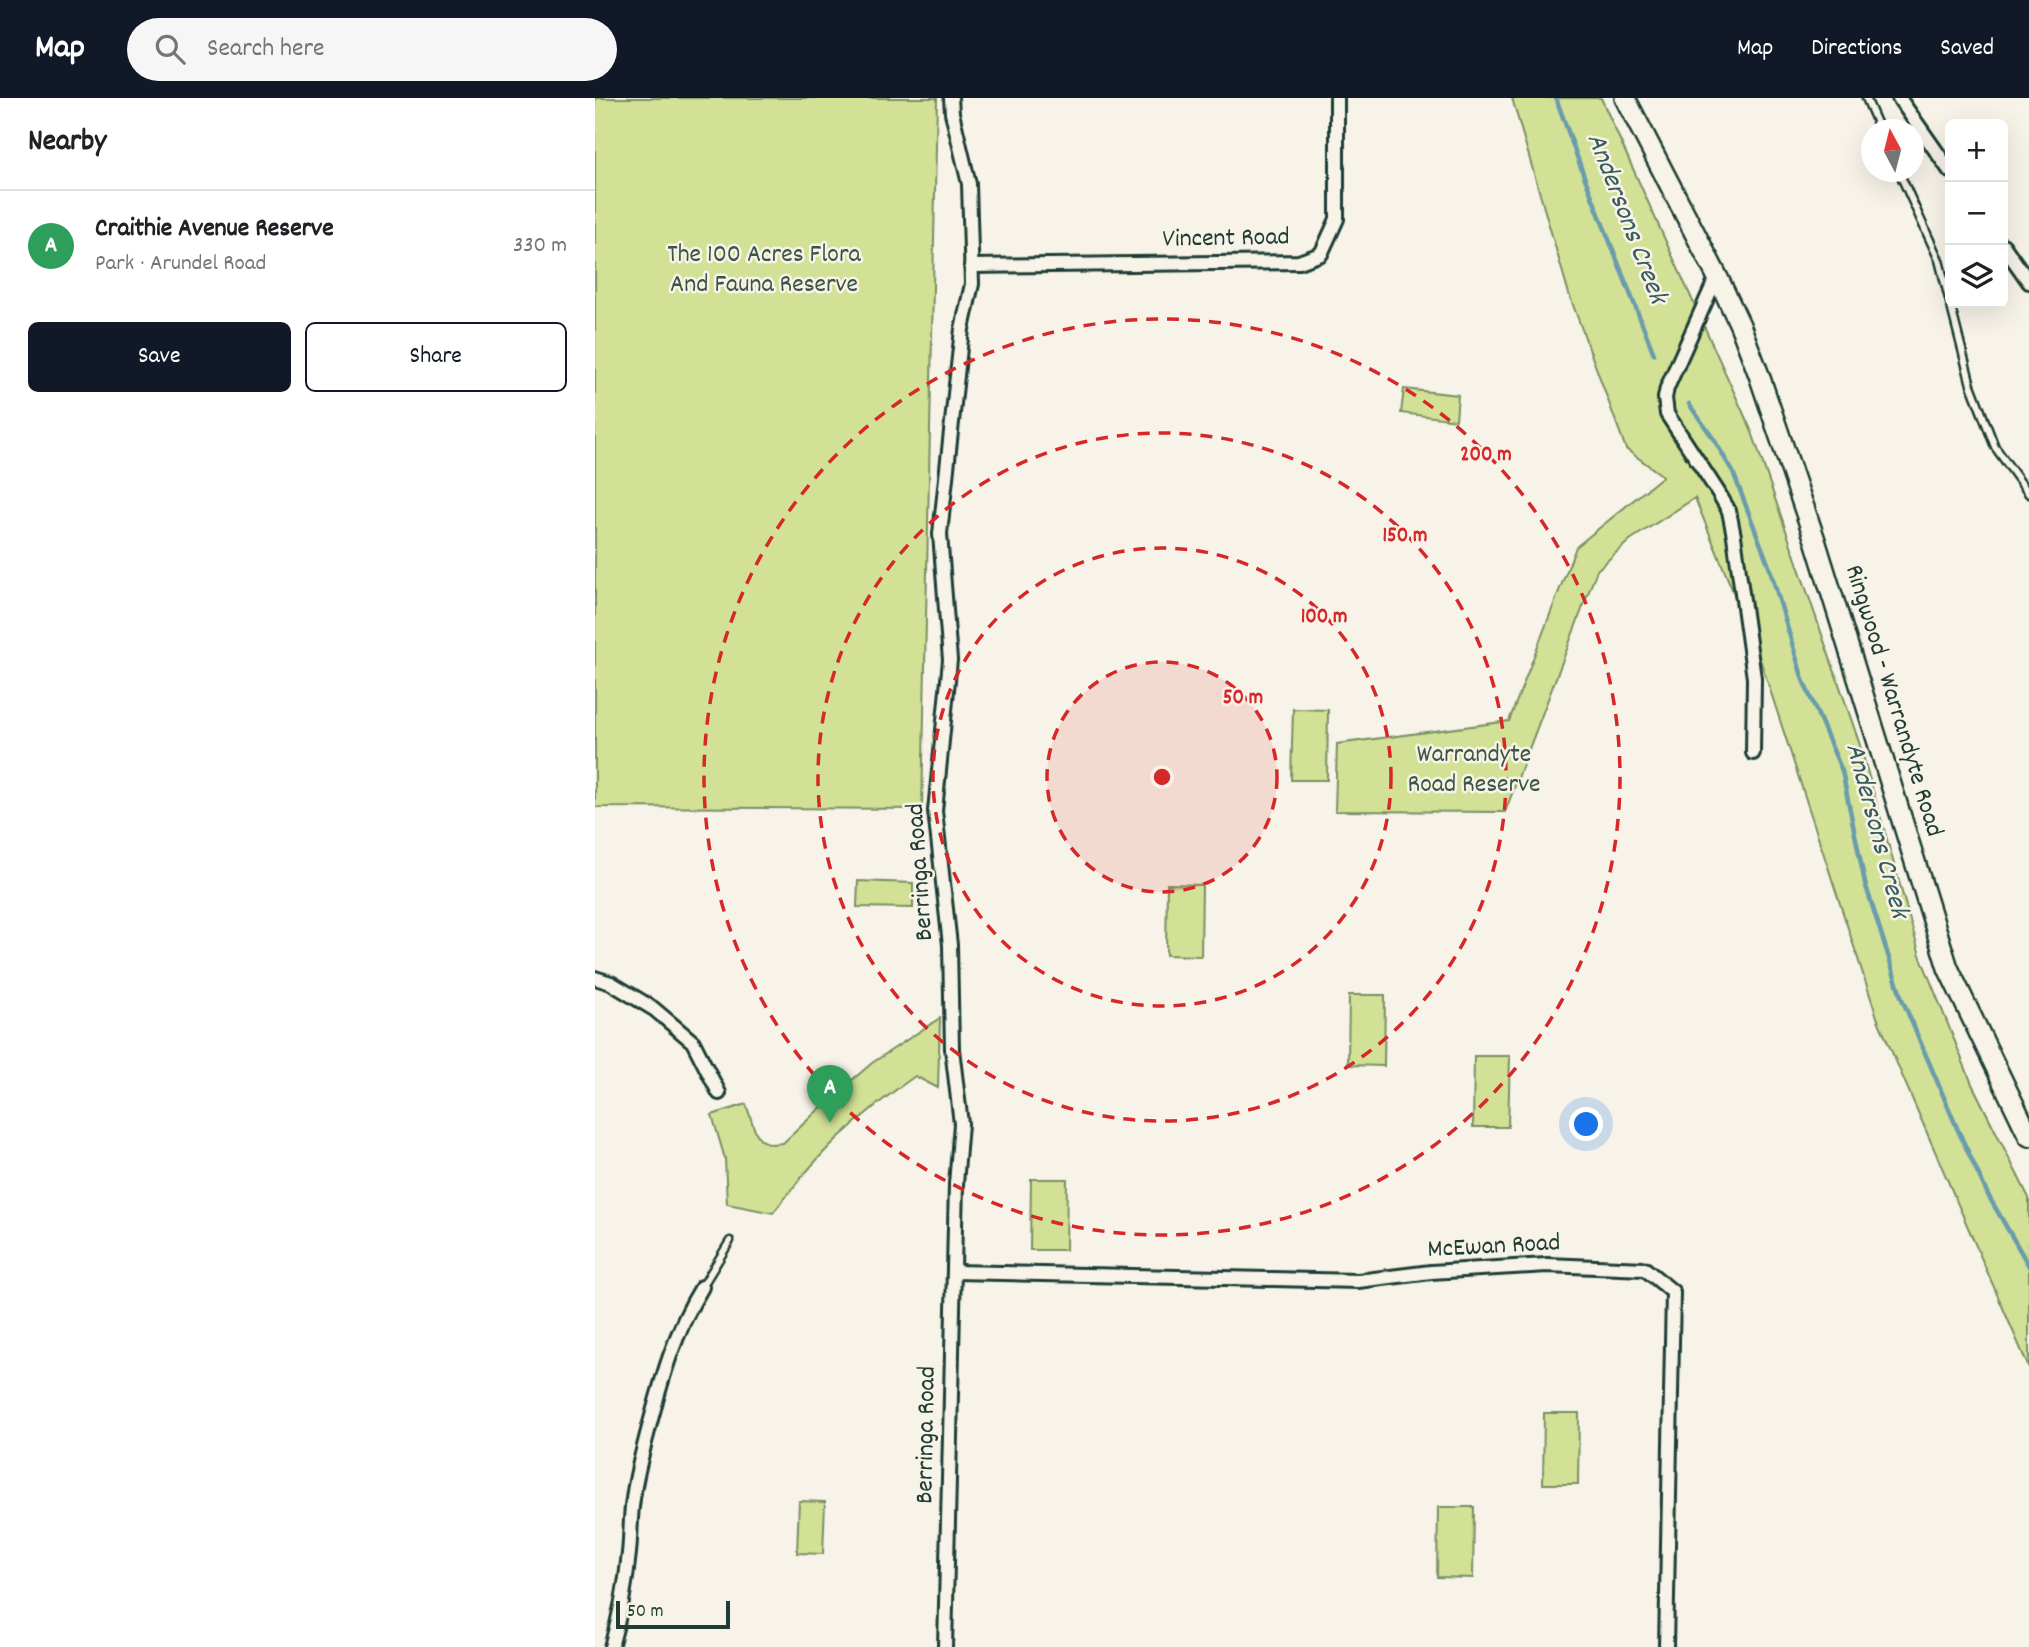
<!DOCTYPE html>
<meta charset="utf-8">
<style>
body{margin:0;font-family:Dekko,sans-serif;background:#f6f6f6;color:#202124}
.controls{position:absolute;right:21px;top:21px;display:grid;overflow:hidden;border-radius:10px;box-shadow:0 7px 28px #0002}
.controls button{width:63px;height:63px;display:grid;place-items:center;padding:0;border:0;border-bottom:2px solid #e0e0e0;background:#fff;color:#202124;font:35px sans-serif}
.compass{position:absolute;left:1266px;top:21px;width:63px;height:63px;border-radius:50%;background:#fff;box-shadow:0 7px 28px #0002;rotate:353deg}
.scale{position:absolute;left:21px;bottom:18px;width:114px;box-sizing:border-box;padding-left:7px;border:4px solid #1f3d34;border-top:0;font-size:19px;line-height:24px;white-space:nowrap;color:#1f3d34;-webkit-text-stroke:5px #f7f3e8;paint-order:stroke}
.you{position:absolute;left:992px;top:1027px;width:24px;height:24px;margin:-18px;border:5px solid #fff;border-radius:50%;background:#1a73e8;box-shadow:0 0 0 10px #1a73e833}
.badge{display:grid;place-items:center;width:46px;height:46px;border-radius:50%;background:#111827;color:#fff;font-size:23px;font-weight:700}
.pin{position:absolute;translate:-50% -58px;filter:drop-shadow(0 2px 4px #0008)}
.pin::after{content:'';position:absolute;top:37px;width:24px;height:21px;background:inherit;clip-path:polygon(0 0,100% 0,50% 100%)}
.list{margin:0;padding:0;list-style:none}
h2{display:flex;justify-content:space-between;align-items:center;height:91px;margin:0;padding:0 28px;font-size:30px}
h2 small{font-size:23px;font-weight:400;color:#757577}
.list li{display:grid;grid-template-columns:46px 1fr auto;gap:21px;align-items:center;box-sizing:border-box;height:112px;padding:0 28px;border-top:2px solid #e0e0e0}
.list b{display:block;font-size:26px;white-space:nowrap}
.list p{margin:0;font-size:23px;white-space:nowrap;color:#757577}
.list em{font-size:23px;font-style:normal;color:#757577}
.actions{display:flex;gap:14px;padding:21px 28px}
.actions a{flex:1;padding:16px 0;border:2px solid #111827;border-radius:10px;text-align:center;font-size:24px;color:#111827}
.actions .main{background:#111827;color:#fff}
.icon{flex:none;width:38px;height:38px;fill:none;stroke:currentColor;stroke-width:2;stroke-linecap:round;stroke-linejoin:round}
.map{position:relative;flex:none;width:1434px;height:1549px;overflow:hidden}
header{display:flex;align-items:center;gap:42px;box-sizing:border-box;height:98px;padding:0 35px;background:#111827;color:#fff}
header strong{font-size:33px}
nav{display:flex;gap:38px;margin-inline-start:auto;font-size:24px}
.search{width:490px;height:63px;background:#f6f6f6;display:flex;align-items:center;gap:18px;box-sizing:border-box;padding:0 24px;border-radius:38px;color:#757577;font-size:26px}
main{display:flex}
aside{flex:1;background:#fff}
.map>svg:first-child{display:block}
</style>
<header>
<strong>Map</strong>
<div class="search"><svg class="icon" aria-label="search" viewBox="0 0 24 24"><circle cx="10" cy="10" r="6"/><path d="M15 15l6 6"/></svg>Search here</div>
<nav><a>Map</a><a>Directions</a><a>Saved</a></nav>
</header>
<main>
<aside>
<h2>Nearby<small></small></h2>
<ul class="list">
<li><span class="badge" style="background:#2e9e5b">A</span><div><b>Craithie Avenue Reserve</b><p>Park · Arundel Road</p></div><em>330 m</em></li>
</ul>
<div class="actions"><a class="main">Save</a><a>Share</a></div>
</aside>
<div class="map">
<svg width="1434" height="1549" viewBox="0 0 1434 1549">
<rect width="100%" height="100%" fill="#f7f3e8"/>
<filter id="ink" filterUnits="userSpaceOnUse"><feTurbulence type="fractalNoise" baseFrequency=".0143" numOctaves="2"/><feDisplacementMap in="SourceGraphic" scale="14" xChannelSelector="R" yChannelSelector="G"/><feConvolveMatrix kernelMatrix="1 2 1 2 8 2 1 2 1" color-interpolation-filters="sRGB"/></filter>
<g filter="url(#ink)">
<g fill="#d2e195" stroke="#788f64" stroke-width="2">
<path d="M0,0H342L327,711L0,709Z"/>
<path d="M917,0H1006L1157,334L1264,644L1325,857L1377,986L1434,1100V1270L1283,922L1163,555L1100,400L1035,442L1002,472L910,714L740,713L742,646L914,623L981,449L1068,378L1031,351L974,196Z"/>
<path d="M809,291L863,297L861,322L806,315Z"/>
<path d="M698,611L733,612L732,682H696Z"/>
<path d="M263,783L318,785V810L262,809Z"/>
<path d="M572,786L607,787L606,858L571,857Z"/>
<path d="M754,897H790L789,968L753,967Z"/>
<path d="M345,920L343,990L320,978C293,997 267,1018 243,1040C219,1063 198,1089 178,1115L132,1106L130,1061L117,1017L151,1006L160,1033L166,1042L176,1046L188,1045L235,1001L277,965Z"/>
<path d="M879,958H915L913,1029H878Z"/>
<path d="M436,1081H472L471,1152H435Z"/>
<path d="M949,1315H984L983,1386H948Z"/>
<path d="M204,1403L230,1404L228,1456L202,1455Z"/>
<path d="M843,1409H879L878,1480L842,1479Z"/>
</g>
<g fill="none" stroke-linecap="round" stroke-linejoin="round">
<g stroke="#699cad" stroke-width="4.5">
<path d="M961,0L989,78L1059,256"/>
<path d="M1094,306L1118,340L1138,374L1174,468L1208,582L1247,673L1270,785L1307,901L1362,1030L1393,1097L1434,1168"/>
</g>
<defs>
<g id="service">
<path d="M1271,0L1285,32"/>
<path d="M1304,74L1344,162L1376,287L1400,349L1434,396"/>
<path d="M107,1189L135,1143"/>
</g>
<g id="minor">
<path d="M1304,0L1355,73"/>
<path d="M1408,147L1434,184"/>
<path d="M376,168L704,164L726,156L742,121V0"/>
<path d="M1122,178L1072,290L1070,300L1072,316L1123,394L1134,413L1139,438L1159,580L1158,655"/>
<path d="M0,880L16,885L59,911L98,944L124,995"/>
<path d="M359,1174L763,1183L836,1174L952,1167L1050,1171L1078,1194L1071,1549"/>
<path d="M16,1549C25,1518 31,1486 34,1455C36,1437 35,1419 38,1401C41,1376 48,1353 54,1329C67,1280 80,1233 107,1189"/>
<path d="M350,1549L361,1086L366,1026L357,951L355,847L340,713L355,562L345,436L367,231L377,186L374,86L357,15L356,0"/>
</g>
<path id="primary" d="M1030,0L1122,178L1145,227L1164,277L1220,442L1353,870L1434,1038"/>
</defs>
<use href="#service" stroke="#1f3d34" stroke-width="11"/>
<use href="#minor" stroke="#1f3d34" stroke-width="18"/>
<use href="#primary" stroke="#1f3d34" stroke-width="24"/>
<use href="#service" stroke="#f7f3e8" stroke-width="6"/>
<use href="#minor" stroke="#f7f3e8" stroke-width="12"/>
<use href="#primary" stroke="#f7f3e8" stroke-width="19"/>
</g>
</g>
<circle cx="567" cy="679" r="115" fill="#d62828" fill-opacity=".12"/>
<g fill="none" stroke="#d62828" stroke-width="3.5" stroke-dasharray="12 9">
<circle cx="567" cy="679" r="115"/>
<circle cx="567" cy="679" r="229"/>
<circle cx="567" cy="679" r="344"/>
<circle cx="567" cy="679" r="458"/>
</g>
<g text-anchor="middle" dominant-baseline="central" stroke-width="5" stroke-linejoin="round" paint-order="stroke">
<g font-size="26" fill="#1f3d34" stroke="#f7f3e8">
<text transform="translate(631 141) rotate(-1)">Vincent Road</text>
<text transform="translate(1298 603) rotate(73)">Ringwood - Warrandyte Road</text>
<text transform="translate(326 774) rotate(-94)">Berringa Road</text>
<text transform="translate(899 1149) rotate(-3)">McEwan Road</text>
<text transform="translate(332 1337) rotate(-89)">Berringa Road</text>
</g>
<g font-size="26" fill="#3a5643" stroke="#f7f3e8">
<text x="169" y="157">The 100 Acres Flora<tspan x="169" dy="30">And Fauna Reserve</tspan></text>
<text x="879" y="657">Warrandyte<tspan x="879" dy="30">Road Reserve</tspan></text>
</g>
<g font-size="28" font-style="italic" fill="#385d5c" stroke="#f7f3e8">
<text transform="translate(1030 121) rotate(69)">Andersons Creek</text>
<text transform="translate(1280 733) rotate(75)">Andersons Creek</text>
</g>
</g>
<circle cx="567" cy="679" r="10" fill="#d62828" stroke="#f7f3e8" stroke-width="3.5"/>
<g font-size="21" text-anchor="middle" font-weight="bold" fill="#d62828" stroke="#f7f3e8" stroke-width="5" stroke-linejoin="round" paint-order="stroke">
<text x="891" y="362">200 m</text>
<text x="810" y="443">150 m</text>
<text x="729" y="524">100 m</text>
<text x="648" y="605">50 m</text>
</g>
</svg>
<div class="controls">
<button>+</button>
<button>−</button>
<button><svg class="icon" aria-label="layers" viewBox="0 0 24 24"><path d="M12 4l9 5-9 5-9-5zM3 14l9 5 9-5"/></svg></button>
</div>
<svg class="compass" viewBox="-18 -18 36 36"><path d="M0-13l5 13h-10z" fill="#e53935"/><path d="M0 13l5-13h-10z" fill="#757577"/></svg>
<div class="scale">50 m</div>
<div class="you"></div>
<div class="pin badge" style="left:235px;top:1025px;background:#2e9e5b">A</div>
</div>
</main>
